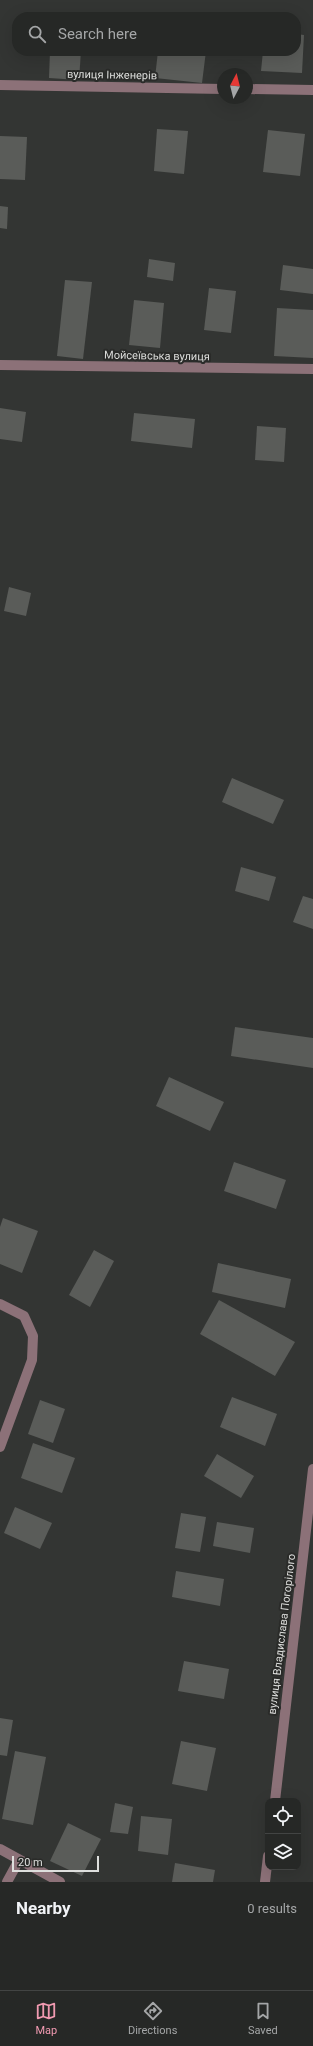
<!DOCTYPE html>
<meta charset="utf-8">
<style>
body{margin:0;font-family:Roboto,sans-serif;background:#323432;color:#f1f3f6}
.controls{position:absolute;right:12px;bottom:12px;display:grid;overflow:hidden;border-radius:8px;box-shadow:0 4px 16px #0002}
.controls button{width:36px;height:36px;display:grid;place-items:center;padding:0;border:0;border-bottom:1px solid #424443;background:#262826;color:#f1f3f6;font:20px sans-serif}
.compass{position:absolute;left:217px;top:68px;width:36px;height:36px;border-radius:50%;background:#262826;box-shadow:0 4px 16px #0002;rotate:7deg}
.scale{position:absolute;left:12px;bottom:10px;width:87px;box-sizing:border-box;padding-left:4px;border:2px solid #dedfdd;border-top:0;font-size:11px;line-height:14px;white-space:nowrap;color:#dedfdd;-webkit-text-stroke:3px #2a2b29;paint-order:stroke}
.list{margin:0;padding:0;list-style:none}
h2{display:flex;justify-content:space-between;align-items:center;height:52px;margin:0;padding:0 16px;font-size:17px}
h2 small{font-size:13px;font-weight:400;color:#a4a6a7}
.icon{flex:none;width:22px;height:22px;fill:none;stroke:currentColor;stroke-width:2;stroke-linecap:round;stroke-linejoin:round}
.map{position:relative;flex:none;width:313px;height:1882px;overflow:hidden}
.search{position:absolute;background:#262826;box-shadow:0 4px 16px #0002;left:12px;right:12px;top:12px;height:44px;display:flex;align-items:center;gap:10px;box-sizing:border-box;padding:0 14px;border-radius:16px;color:#a4a6a7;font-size:15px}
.sheet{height:108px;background:#262826}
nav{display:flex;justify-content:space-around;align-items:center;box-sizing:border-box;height:56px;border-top:1px solid #424443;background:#262826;font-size:11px;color:#a4a6a7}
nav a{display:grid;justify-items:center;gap:2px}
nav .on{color:#f19ab1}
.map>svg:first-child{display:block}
</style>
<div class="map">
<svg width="313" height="1882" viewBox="0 0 313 1882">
<rect width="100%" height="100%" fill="#333533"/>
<g fill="#5a5c59">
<path d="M296,34L304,35L302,73L261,71L263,51H296Z"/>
<path d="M50,51H81L79,80L49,78Z"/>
<path d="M158,51H206L202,83L155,78Z"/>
<path d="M157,129L188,131L184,174L154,171Z"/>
<path d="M268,130L305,134L300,176L263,172Z"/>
<path d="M0,136L27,137L25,180L0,179Z"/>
<path d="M0,206L8,207L7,229L0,228Z"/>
<path d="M149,259L175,263L173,281L147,277Z"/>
<path d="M283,265L313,269V294L280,290Z"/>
<path d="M65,280L92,282L83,359L57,356Z"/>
<path d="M209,288L236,291L231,333L204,330Z"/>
<path d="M134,300L164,303L160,348L129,345Z"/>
<path d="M277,308L313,310V358L274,356Z"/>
<path d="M0,408L26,412L22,442L0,439Z"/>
<path d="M134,413L195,419L192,448L131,441Z"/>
<path d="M257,426L286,428L284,462L255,460Z"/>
<path d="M9,587L31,593L26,616L4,611Z"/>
<path d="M232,778L284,800L273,824L222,802Z"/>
<path d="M241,867L276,877L269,901L235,891Z"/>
<path d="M303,896L313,899V929L293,922Z"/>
<path d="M235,1027L313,1038V1068L231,1056Z"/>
<path d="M169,1077L224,1102L210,1131L156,1106Z"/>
<path d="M234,1162L286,1180L276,1209L224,1191Z"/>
<path d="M3,1218L38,1231L22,1273L0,1264V1227Z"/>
<path d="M94,1250L114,1261L90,1307L69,1295Z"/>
<path d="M218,1263L291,1279L285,1308L212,1292Z"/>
<path d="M219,1300L295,1342L275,1376L200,1334Z"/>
<path d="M232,1397L277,1414L265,1446L220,1427Z"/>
<path d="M40,1400L65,1409L53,1443L28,1434Z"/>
<path d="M33,1443L75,1458L62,1493L21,1478Z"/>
<path d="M217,1454L254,1476L241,1498L204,1476Z"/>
<path d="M15,1507L52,1523L40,1549L4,1533Z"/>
<path d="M181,1513L206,1517L200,1552L175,1548Z"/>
<path d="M217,1522L254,1528L250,1553L213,1546Z"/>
<path d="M176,1571L224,1579L220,1606L172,1597Z"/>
<path d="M184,1661L229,1669L224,1699L178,1691Z"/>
<path d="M0,1718L13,1720L7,1756L0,1755Z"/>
<path d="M181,1741L216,1748L207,1791L172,1784Z"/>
<path d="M15,1751L46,1757L33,1825L2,1819Z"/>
<path d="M115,1803L133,1807L128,1834L110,1832Z"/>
<path d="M141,1816L172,1819L168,1855L138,1851Z"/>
<path d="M68,1823L101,1839L82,1876L50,1861Z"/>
<path d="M175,1863L215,1870L213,1882H172Z"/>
</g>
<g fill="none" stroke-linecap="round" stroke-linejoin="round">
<g stroke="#8c7178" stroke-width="10">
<path d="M0,85L223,89"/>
<path d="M247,89L313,90"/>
<path d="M0,365L313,369"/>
<path d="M0,1304L24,1316L33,1336L32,1360L0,1447"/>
<path d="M275,1801L313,1469"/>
<path d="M0,1849L60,1882"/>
<path d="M7,1882L19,1860"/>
<path d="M265,1882L268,1856"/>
</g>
</g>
<g text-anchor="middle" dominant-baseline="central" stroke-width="4" stroke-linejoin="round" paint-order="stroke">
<g font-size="11" fill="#dedfdd" stroke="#2a2b29">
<text transform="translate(112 75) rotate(1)">вулиця Інженерів</text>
<text transform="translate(157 356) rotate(1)">Мойсеївська вулиця</text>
<text transform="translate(282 1634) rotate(-83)">вулиця Владислава Погорілого</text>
</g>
</g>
</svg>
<div class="controls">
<button><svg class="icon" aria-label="locate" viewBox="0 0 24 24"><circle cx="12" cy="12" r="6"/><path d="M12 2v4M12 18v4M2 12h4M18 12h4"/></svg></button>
<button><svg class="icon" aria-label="layers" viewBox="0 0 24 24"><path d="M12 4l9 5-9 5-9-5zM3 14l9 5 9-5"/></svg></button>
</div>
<svg class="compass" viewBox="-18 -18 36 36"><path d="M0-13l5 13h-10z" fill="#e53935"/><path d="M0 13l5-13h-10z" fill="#a4a6a7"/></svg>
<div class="scale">20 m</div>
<div class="search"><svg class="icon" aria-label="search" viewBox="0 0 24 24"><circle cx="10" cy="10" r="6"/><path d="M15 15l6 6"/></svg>Search here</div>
</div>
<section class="sheet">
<h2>Nearby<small>0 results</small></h2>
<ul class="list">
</ul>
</section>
<nav>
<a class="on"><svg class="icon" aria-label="map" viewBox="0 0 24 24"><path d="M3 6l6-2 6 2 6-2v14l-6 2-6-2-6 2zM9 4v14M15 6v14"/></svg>Map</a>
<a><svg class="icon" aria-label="directions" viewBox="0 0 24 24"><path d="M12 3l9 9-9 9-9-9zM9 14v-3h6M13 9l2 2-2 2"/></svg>Directions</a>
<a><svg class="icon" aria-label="saved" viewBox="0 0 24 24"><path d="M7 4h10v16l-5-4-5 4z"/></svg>Saved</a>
</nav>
